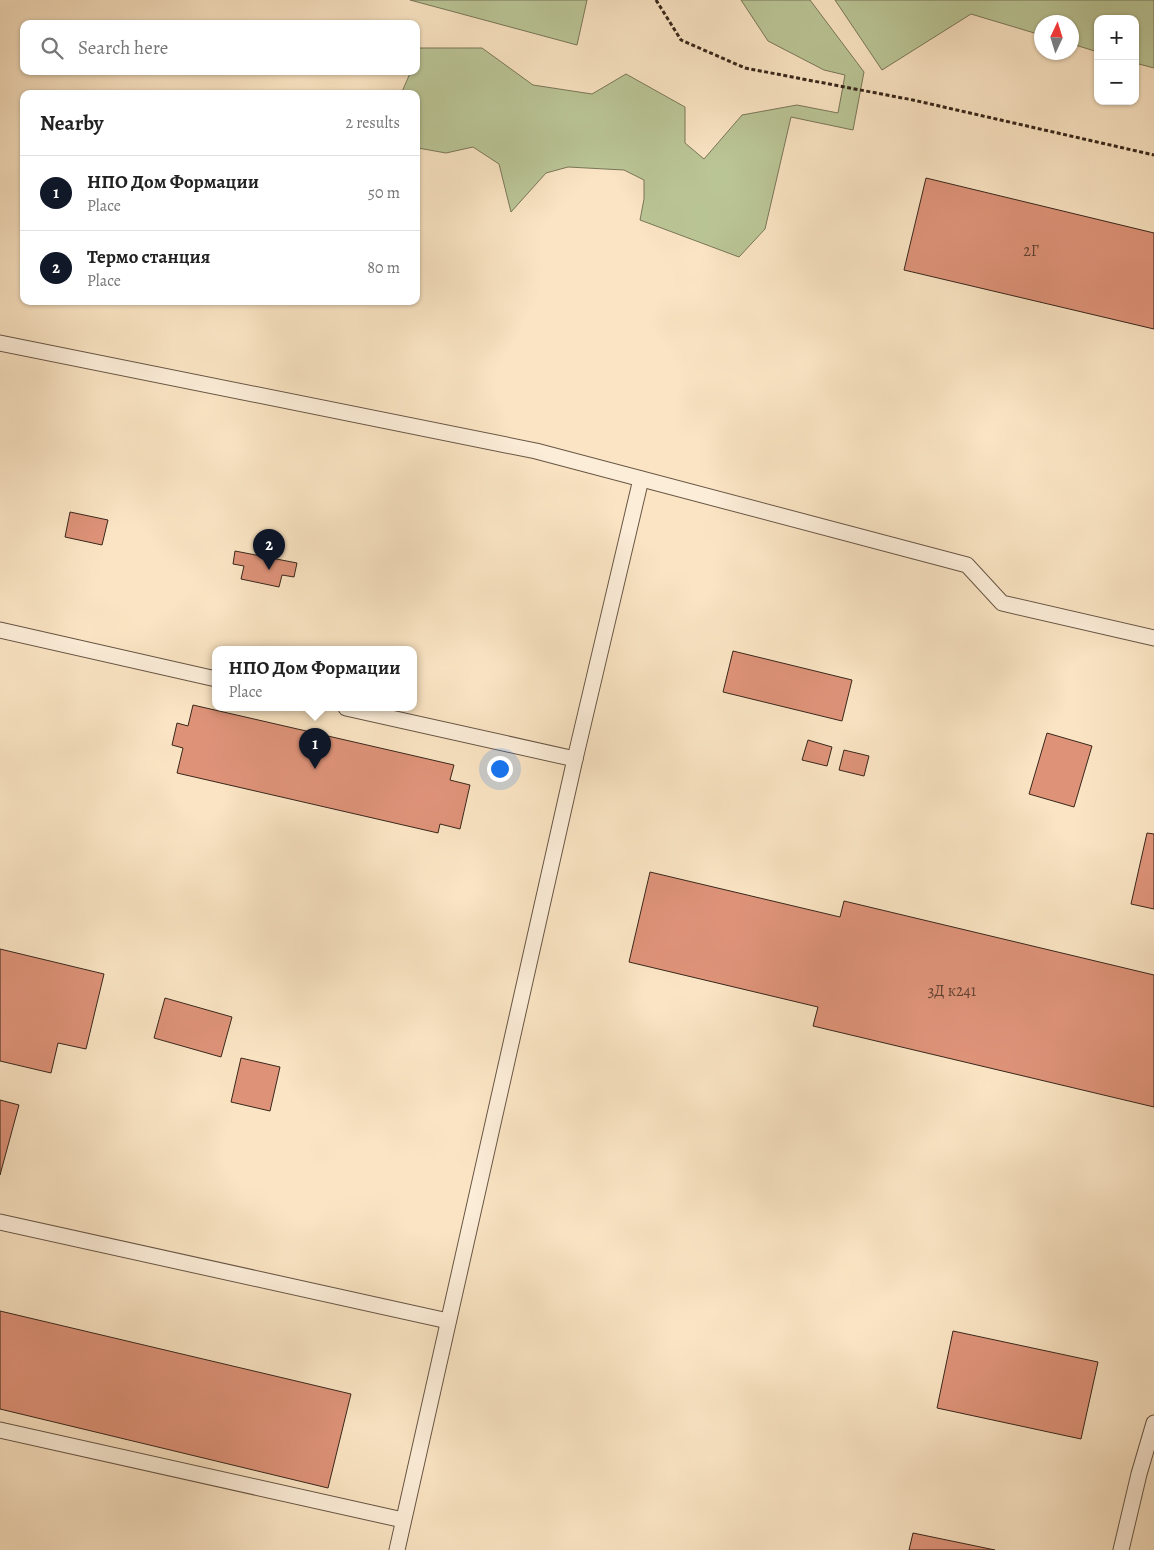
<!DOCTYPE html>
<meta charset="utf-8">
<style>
body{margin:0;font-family:Alegreya,serif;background:#f2f2f2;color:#222}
.controls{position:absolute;right:15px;top:15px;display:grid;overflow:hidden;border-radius:10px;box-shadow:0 1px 4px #0004}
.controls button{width:45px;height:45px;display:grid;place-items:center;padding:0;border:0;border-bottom:1px solid #e0e0e0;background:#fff;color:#222;font:25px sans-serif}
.compass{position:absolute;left:1034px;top:15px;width:45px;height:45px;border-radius:50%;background:#fff;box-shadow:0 1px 4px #0004;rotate:4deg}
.you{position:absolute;left:499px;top:768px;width:18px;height:18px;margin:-12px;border:4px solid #fff;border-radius:50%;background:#1a73e8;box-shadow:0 0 0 8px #1a73e833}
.badge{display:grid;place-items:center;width:32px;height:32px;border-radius:50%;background:#111827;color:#fff;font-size:16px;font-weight:700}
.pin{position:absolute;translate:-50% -41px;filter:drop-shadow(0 1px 2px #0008)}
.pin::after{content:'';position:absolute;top:26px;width:18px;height:15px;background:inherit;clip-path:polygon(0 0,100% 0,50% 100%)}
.popup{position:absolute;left:212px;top:646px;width:205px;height:65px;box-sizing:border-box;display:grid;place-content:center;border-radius:10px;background:#fff;filter:drop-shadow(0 1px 4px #0005);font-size:16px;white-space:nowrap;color:#767676}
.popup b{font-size:19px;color:#222}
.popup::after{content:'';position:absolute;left:50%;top:100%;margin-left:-10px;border:10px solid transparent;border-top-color:#fff}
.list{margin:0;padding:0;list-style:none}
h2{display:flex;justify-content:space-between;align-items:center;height:65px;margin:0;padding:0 20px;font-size:21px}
h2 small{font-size:16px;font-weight:400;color:#767676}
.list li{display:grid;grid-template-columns:32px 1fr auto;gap:15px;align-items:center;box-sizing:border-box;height:75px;padding:0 20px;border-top:1px solid #e0e0e0}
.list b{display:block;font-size:19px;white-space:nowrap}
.list p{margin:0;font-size:16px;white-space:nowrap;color:#767676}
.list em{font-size:16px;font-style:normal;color:#767676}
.icon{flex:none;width:28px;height:28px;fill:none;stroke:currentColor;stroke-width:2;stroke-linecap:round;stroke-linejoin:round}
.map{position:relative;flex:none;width:1154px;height:1550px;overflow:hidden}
.search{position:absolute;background:#fff;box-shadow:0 1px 4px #0004;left:20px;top:20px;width:400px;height:55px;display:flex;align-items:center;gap:12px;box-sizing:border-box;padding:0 18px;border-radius:10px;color:#767676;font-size:19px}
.panel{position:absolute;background:#fff;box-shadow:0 1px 4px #0004;left:20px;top:90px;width:400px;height:215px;border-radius:10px}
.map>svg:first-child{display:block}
</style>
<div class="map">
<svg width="1154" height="1550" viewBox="0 0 1154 1550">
<rect width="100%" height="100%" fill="#fae4c3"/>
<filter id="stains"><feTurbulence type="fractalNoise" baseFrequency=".004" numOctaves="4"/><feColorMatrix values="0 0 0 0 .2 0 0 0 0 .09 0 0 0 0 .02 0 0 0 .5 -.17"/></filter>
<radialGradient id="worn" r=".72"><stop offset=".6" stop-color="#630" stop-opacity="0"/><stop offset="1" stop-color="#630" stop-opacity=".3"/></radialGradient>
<g fill="#bac596" stroke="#797658">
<path d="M410,0H587L577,45Z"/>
<path d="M741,0H810L864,72L853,130L791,117L765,229L739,257L640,220L644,199V180L624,170L568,167L546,173L511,212L499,164L473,147L446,153L418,148L416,142V94H401L411,71H416V58L420,48H482L533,85L592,94L626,74L685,107V143L704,159L742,115L797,105L838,113L845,75L824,70L768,41Z"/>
<path d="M835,0H1154V68L1135,63V19H1098V52L1072,44V22H1042L1041,35L971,14L882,70Z"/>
</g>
<g fill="#de9379" stroke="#38271b">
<path d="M926,178L1154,233V329L904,270Z"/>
<path d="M70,512L108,520L102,545L65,537Z"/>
<path d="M235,551L297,563L294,577L282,575L279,587L241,579L244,566L233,564Z"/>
<path d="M733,651L852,680L842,721L723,692Z"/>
<path d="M193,705L454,765L450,780L470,785L460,829L440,824L438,833L177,773L183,748L172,745L177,723L188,726Z"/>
<path d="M1047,733L1092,746L1074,807L1029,794Z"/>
<path d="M808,740L832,747L827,766L802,760Z"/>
<path d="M844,750L869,756L864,776L839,770Z"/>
<path d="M1147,833L1154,834V909L1131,904Z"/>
<path d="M650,872L840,917L844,901L1154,975V1107L813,1026L818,1007L629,962Z"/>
<path d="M0,949L104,974L86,1049L58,1043L51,1073L0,1061Z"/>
<path d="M165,998L232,1017L221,1057L154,1038Z"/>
<path d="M241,1058L280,1067L270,1111L231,1102Z"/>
<path d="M0,1100L19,1105L0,1175Z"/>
<path d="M0,1311L351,1394L328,1488L0,1409Z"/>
<path d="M953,1331L1098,1362L1081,1439L937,1408Z"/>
<path d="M913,1533L995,1550H909Z"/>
</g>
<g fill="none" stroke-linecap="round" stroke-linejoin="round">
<defs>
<g id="lane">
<path d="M0,343L536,451L967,565L1002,603L1154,638"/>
<path d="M0,630L216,679"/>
<path d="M346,708L575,759"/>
<path d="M0,1222L448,1321"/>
<path d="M0,1430L403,1520"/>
<path d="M397,1550L575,759L641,479"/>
<path d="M1121,1550L1139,1474L1154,1423"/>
</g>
</defs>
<use href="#lane" stroke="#685645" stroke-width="17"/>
<path stroke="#38271b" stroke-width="3" stroke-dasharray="4 2.5" stroke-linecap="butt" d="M656,0L681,40L745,68L913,100L1154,155"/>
<use href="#lane" stroke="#fcedd8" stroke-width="15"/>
</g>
<g text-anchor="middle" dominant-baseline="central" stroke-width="4" stroke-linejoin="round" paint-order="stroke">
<g font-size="16" fill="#624232">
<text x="1031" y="251">2Г</text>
<text x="952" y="991">3Д к241</text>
</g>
</g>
<rect width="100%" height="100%" filter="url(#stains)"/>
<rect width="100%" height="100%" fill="url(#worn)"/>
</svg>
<div class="controls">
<button>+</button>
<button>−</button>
</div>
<svg class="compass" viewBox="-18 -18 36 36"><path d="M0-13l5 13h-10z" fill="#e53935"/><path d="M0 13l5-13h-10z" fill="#767676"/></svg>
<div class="you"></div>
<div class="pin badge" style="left:315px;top:769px">1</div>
<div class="popup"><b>НПО Дом Формации</b>Place</div>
<div class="pin badge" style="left:269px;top:570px">2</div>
<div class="search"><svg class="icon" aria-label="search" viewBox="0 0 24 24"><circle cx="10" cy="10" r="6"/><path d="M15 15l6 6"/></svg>Search here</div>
<section class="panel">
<h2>Nearby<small>2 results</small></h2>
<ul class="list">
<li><span class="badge">1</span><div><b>НПО Дом Формации</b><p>Place</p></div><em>50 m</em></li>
<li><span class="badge">2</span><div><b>Термо станция</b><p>Place</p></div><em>80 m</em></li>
</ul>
</section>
</div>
